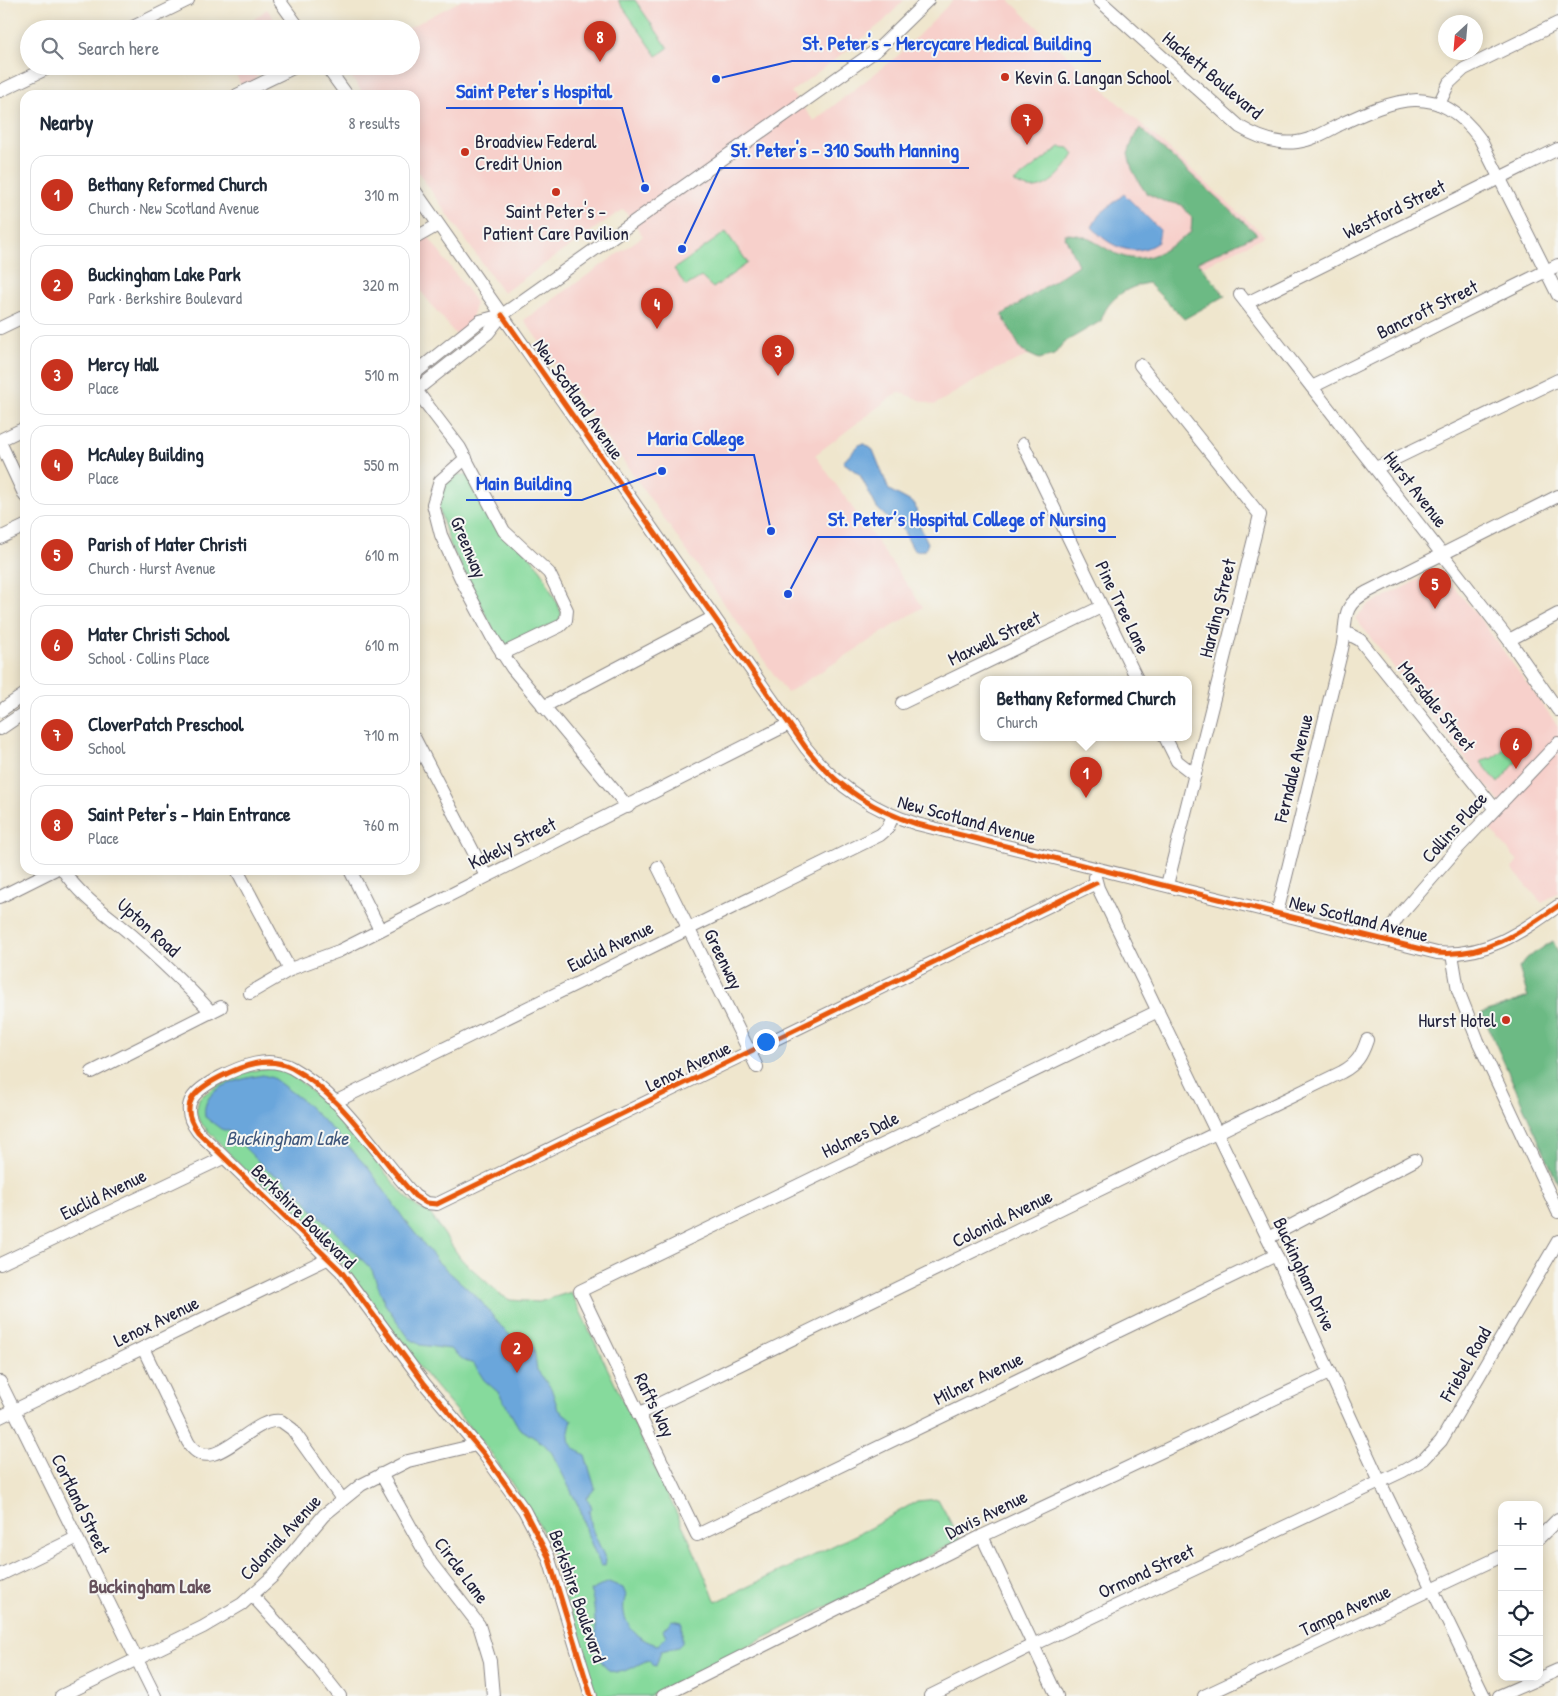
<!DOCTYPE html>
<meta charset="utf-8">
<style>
body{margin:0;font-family:"Patrick Hand",sans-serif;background:#f6f6f7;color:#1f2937}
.controls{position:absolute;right:15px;bottom:15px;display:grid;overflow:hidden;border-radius:10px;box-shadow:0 2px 12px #0003}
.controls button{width:45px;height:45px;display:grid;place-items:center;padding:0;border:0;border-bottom:1px solid #e0e1e3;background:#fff;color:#1f2937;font:25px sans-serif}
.compass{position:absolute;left:1438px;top:15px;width:45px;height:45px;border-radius:50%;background:#fff;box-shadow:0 2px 12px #0003;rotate:206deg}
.you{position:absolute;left:765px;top:1041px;width:18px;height:18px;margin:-12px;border:4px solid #fff;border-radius:50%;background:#1a73e8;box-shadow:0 0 0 8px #1a73e833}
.badge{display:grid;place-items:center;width:32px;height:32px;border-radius:50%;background:#c8321e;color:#fff;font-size:16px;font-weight:700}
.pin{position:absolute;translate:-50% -41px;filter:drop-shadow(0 1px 2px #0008)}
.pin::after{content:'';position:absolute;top:26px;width:18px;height:15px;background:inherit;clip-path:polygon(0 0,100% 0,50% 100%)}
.popup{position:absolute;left:980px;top:676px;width:212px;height:65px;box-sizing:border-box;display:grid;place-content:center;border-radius:10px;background:#fff;filter:drop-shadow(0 1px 4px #0005);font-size:16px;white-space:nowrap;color:#747a83}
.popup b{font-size:19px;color:#1f2937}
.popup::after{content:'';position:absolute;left:50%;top:100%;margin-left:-10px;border:10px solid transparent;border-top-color:#fff}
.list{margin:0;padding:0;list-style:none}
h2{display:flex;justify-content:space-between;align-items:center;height:65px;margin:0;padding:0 20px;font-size:21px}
h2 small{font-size:16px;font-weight:400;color:#747a83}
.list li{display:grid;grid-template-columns:32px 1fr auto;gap:15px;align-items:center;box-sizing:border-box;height:80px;margin:0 10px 10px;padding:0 10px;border:1px solid #e0e1e3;border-radius:15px}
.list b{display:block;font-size:19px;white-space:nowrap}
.list p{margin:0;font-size:16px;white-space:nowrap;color:#747a83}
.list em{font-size:16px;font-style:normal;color:#747a83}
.icon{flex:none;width:28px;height:28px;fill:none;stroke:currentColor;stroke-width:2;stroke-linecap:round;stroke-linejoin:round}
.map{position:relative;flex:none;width:1558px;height:1696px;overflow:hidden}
.search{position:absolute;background:#fff;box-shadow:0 2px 12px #0003;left:20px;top:20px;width:400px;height:55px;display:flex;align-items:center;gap:12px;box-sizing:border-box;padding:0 18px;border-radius:28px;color:#747a83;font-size:19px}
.panel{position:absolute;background:#fff;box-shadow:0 2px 12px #0003;left:20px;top:90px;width:400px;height:785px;border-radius:15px}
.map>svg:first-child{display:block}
</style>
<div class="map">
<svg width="1558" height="1696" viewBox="0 0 1558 1696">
<rect width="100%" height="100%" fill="#f6f6f2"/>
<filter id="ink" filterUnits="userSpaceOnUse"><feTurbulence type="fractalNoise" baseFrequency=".02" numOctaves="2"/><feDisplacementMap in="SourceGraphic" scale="10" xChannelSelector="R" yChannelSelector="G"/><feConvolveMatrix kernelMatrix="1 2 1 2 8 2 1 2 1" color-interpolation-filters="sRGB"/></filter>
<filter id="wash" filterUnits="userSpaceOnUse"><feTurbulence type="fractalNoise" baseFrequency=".0096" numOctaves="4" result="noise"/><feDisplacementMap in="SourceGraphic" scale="20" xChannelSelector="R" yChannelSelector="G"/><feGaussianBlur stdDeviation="1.12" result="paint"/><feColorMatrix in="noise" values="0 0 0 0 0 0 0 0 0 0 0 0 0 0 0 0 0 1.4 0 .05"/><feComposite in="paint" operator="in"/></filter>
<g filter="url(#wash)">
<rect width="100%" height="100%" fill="#efe6cd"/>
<g fill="#f7d0cb">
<path d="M462,0H904L884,21L849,49L791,92L814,121L901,53L953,0H1009L1107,93L1265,236L1158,288L1140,267L1050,346L990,372L934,405L898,392L815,455L923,607L787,693L524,320L643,236L623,209L503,293L415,168V95H364L344,66H411V29H407Z"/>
<path d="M267,9L281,29H244L246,26Z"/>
<path d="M232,66H278L257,75L253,83L242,87Z"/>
<path d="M415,219L473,298L475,305L472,318L467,326L456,335L415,284V276L419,272L415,265Z"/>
<path d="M1439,569L1478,616L1558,726V892L1542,903L1512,869L1518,861L1489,828L1508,813L1355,618L1367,606Z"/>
</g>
<g fill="#86da9c" stroke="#547e6c">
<path d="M618,0H635L668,48L657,56Z"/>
<path d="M1060,147L1069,148L1074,154C1062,175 1040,200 1014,182Z"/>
<path d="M726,232L748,263L713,288L701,277L686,286L674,269Z"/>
<path d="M457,474L469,476L542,572L562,614L558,622L506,645L495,633L450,544L438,506L444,484Z"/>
<path d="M1506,747L1520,758L1498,783L1481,762L1488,758L1492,759Z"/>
<path d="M274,1068L287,1072L299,1080L337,1115L404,1195L418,1208L429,1212L461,1259L501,1295L510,1300L539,1302L571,1292L688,1537L716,1602L870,1528L917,1501L938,1499L960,1540L649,1696H596L549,1544L539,1524L491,1453L409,1355L345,1267L247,1173L199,1121L196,1112L199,1098C222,1081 245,1069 274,1068Z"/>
</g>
<g fill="#6cba84" stroke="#476e60">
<path d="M1140,128L1257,234L1198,262L1225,296L1184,319L1148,283C1126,287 1107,299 1101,321L1063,343L1054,355L1039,359L1022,351L1002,315L1078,265L1064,234C1084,234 1090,239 1107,249C1141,270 1163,252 1191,232L1192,218L1182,205L1163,201L1146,193L1140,184L1132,169L1128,154L1134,137Z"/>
<path d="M1553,941L1558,952V1184L1482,1013L1528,997L1519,968L1527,958Z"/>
</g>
<g fill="#6ba6db" stroke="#46648b">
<path d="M1124,194L1160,230L1158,242C1135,259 1109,247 1092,227L1099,215Z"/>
<path d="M860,444H865L873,450L889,490L915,504L919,524L928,543L925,550L917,551L913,549L902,528L888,519L877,508L860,475L843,462Z"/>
<path d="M263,1075L273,1078L303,1101L338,1135L369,1169L406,1222L439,1263L479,1299L504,1330L510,1335L530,1342L534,1348L537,1370L551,1388L558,1409L572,1420C566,1440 568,1446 585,1455L595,1488L587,1498L592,1508L589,1511L592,1529L606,1560L605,1565L601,1566L586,1532L581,1511L552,1453L544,1444L519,1428L499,1393L484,1380L474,1364L465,1361L450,1349L420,1345L409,1338L385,1304L372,1270L322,1218L316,1215L304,1198L293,1191L284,1179L269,1172L245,1148L235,1133L221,1129L205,1117C200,1086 241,1079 263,1075Z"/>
<path d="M609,1582L623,1588L626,1595C617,1619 635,1640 658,1645L666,1636L663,1630L672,1620L682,1622V1643L678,1647L661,1651L656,1666L652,1665L649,1660C638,1663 628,1673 616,1672C588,1671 600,1608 590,1591Z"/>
</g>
</g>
<g filter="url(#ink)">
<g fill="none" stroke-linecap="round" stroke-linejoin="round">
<defs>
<g id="minor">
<path d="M279,0L300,29"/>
<path d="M1099,0L1240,127C1257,137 1276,145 1297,142C1312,140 1326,132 1339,125C1395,99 1437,80 1480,139L1558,295"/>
<path d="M129,29L188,0"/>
<path d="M326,66L347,95"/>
<path d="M0,91L52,66"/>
<path d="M237,95L297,66"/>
<path d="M1439,104L1449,83L1464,69L1558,23"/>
<path d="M415,191L806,748C835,785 872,810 917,824L1437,953C1486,957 1520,933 1558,906"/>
<path d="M415,238L438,225"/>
<path d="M1240,295L1509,640L1558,710"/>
<path d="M1247,303L1558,149"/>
<path d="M0,328L25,316"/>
<path d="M1140,365L1260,515L1167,885"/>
<path d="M415,373L480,321L502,315"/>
<path d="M1312,387L1558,265"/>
<path d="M415,389L460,448L504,531L549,573L567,610L566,620L560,626L502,654"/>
<path d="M415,391L488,333L502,315L878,49L928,0"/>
<path d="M0,440L25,428"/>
<path d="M0,442L25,496"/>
<path d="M1023,444L1137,679"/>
<path d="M466,458L440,481L433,504L441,535L463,583L492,637L512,668L628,807"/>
<path d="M1376,468L1558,380"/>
<path d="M0,538L25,526"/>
<path d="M1345,632L1360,640L1495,809"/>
<path d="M1509,640L1558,614"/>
<path d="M902,703L1101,607"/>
<path d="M543,707L714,617"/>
<path d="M0,711L25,694"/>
<path d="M0,729L25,712"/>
<path d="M1165,737L1177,761L1195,775"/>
<path d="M415,739L486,876"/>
<path d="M658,867L757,1067"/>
<path d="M63,870C79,895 104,912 127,931C156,956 185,983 211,1012"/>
<path d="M237,870L290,970"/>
<path d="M350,870L380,930"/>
<path d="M1095,877L1098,888L1276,1255L1380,1482L1484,1696"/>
<path d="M0,897L54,870"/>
<path d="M1277,913L1342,649C1348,621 1339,607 1367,592L1558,496"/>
<path d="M1384,940L1398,917L1458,848L1558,743"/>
<path d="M1452,954L1458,990L1478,1041L1558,1212"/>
<path d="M250,993L293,968L339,951L789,724"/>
<path d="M1158,1011L580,1291L697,1535L1276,1255"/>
<path d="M92,1072L221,1007"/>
<path d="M335,1102L880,835L887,829L893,816"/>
<path d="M1268,1238L1415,1160"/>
<path d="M0,1264L223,1158"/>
<path d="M143,1348L188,1442C212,1482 251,1415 281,1421L292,1429L342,1499"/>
<path d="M0,1382L155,1696"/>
<path d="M638,1414L1342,1072C1357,1064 1362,1055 1367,1040"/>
<path d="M0,1417L329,1258"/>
<path d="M381,1474L431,1563L479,1625L490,1661L493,1696"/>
<path d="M982,1536L1057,1696"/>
<path d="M1539,1538L1558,1519"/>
<path d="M0,1575L76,1538"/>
<path d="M252,1595L317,1667L340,1696"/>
<path d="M61,1696L203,1627L242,1604L273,1576L324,1515L361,1485L408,1461L476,1445"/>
<path d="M591,1696L548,1556L524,1510L483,1453L424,1383L341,1271L198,1132C177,1104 195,1090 220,1077C242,1066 268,1055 292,1068C344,1097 376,1154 415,1196L426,1203L437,1204L1096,883"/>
<path d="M663,1696L982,1536L1329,1373"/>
<path d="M930,1696L1033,1645L1403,1471L1424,1459L1441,1441L1558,1241"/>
<path d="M1204,1696L1502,1556"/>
<path d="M1499,1696L1558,1670"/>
</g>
</defs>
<use href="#minor" stroke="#888484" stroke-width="14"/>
<use href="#minor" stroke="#fff" stroke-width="12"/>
<defs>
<g id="cycleway">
<path d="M502,315L806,748C835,785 872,810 917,824L1437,953C1486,957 1520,933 1558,906"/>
<path d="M591,1696L548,1556L524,1510L483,1453L424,1383L341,1271L198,1132C177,1104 195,1090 220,1077C242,1066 268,1055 292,1068C344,1097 376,1154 415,1196L426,1203L437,1204L1096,883"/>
</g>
</defs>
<use href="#cycleway" stroke="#f6f6f2" stroke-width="8"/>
<use href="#cycleway" stroke="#e8590c" stroke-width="5"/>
</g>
</g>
<g fill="#c8321e" stroke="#f6f6f2" stroke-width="2">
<circle cx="1005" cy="77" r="5"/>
<circle cx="465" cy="152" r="5"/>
<circle cx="556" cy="192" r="5"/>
<circle cx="1506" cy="1020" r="5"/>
</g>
<g text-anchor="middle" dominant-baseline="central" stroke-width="4" stroke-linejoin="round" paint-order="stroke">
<g font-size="19" fill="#22223b" stroke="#f6f6f2">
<text transform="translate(1213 75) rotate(40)">Hackett Boulevard</text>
<text transform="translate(1394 209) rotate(-26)">Westford Street</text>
<text transform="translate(1427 309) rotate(-26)">Bancroft Street</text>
<text transform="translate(579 399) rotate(55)">New Scotland Avenue</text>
<text transform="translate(1416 489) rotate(52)">Hurst Avenue</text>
<text transform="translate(469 547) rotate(67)">Greenway</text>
<text transform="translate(1123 607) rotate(64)">Pine Tree Lane</text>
<text transform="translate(1217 608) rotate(-76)">Harding Street</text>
<text transform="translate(994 638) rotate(-26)">Maxwell Street</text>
<text transform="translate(1437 706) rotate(51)">Marsdale Street</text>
<text transform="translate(1293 768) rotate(-76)">Ferndale Avenue</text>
<text transform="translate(967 819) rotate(15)">New Scotland Avenue</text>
<text transform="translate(1454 827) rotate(-48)">Collins Place</text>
<text transform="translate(512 843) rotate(-26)">Kakely Street</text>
<text transform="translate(1359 918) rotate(14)">New Scotland Avenue</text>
<text transform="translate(149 927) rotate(42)">Upton Road</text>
<text transform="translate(610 946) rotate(-26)">Euclid Avenue</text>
<text transform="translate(724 959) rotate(64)">Greenway</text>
<text transform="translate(688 1066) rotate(-26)">Lenox Avenue</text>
<text transform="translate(860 1134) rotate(-26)">Holmes Dale</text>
<text transform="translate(103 1194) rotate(-26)">Euclid Avenue</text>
<text transform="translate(304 1216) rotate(45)">Berkshire Boulevard</text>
<text transform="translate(1002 1218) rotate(-26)">Colonial Avenue</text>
<text transform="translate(1305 1274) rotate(65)">Buckingham Drive</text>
<text transform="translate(156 1321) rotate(-26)">Lenox Avenue</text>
<text transform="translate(1465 1364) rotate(-60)">Friebel Road</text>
<text transform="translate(978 1378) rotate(-26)">Milner Avenue</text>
<text transform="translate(655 1405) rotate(64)">Rafts Way</text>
<text transform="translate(81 1504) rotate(64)">Cortland Street</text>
<text transform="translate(986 1514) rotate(-26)">Davis Avenue</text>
<text transform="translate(280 1537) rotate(-47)">Colonial Avenue</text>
<text transform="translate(462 1570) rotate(53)">Circle Lane</text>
<text transform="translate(1146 1571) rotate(-25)">Ormond Street</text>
<text transform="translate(578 1596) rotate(71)">Berkshire Boulevard</text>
<text transform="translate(1345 1610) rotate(-25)">Tampa Avenue</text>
</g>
<g font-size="19" fill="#22223b" stroke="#f6f6f2" text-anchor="start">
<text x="1015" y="77">Kevin G. Langan School</text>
<text x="475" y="141">Broadview Federal<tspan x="475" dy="22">Credit Union</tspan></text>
<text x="556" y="211" text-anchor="middle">Saint Peter's -<tspan x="556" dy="22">Patient Care Pavilion</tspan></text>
<text x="1496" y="1020" text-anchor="end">Hurst Hotel</text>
</g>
<g font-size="20" font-style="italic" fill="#3f577b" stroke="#f6f6f2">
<text x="287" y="1137">Buckingham Lake</text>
</g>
<g font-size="20" font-weight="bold" fill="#66515c" stroke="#f6f6f2">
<text x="150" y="1585">Buckingham Lake</text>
</g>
</g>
<path fill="none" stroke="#1d4ed8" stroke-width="2" d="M716 79L792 61H1101M645 188L622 108H446M682 249L720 168H969M771 531L754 455H637M662 471L582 500H466M788 594L818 537H1116"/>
<g fill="#1d4ed8" stroke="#f6f6f2" stroke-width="2">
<circle cx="716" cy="79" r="5"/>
<circle cx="645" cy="188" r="5"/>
<circle cx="682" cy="249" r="5"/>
<circle cx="771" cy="531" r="5"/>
<circle cx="662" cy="471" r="5"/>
<circle cx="788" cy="594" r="5"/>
</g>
<g font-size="20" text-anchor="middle" font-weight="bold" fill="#1d4ed8" stroke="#f6f6f2" stroke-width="4" stroke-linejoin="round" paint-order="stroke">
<text x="947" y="50">St. Peter's - Mercycare Medical Building</text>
<text x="534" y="98">Saint Peter's Hospital</text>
<text x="845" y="157">St. Peter's - 310 South Manning</text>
<text x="696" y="445">Maria College</text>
<text x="524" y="490">Main Building</text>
<text x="967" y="526">St. Peter’s Hospital College of Nursing</text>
</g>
</svg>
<div class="controls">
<button>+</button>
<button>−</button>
<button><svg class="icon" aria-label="locate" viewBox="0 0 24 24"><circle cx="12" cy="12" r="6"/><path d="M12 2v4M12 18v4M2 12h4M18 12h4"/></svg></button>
<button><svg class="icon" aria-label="layers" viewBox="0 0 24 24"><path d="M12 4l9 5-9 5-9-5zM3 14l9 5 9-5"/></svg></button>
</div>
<svg class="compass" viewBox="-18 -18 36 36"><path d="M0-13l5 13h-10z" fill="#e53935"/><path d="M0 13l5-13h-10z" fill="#747a83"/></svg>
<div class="you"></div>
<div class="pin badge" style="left:1086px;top:798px">1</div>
<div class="popup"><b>Bethany Reformed Church</b>Church</div>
<div class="pin badge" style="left:517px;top:1373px">2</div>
<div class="pin badge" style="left:778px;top:376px">3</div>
<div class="pin badge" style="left:657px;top:329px">4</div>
<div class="pin badge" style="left:1435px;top:609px">5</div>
<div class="pin badge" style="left:1516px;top:769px">6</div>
<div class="pin badge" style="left:1027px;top:145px">7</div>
<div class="pin badge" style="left:600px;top:62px">8</div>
<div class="search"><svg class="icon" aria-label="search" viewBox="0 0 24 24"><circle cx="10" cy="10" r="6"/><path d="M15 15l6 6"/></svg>Search here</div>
<section class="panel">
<h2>Nearby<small>8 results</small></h2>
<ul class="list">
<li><span class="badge">1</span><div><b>Bethany Reformed Church</b><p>Church · New Scotland Avenue</p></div><em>310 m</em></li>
<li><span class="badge">2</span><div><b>Buckingham Lake Park</b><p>Park · Berkshire Boulevard</p></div><em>320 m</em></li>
<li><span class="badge">3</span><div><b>Mercy Hall</b><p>Place</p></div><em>510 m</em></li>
<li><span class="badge">4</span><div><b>McAuley Building</b><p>Place</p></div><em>550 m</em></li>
<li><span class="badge">5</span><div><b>Parish of Mater Christi</b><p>Church · Hurst Avenue</p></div><em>610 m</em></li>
<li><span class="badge">6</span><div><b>Mater Christi School</b><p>School · Collins Place</p></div><em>610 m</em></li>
<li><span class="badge">7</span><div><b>CloverPatch Preschool</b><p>School</p></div><em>710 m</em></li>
<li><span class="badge">8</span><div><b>Saint Peter's - Main Entrance</b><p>Place</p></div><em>760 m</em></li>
</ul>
</section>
</div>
